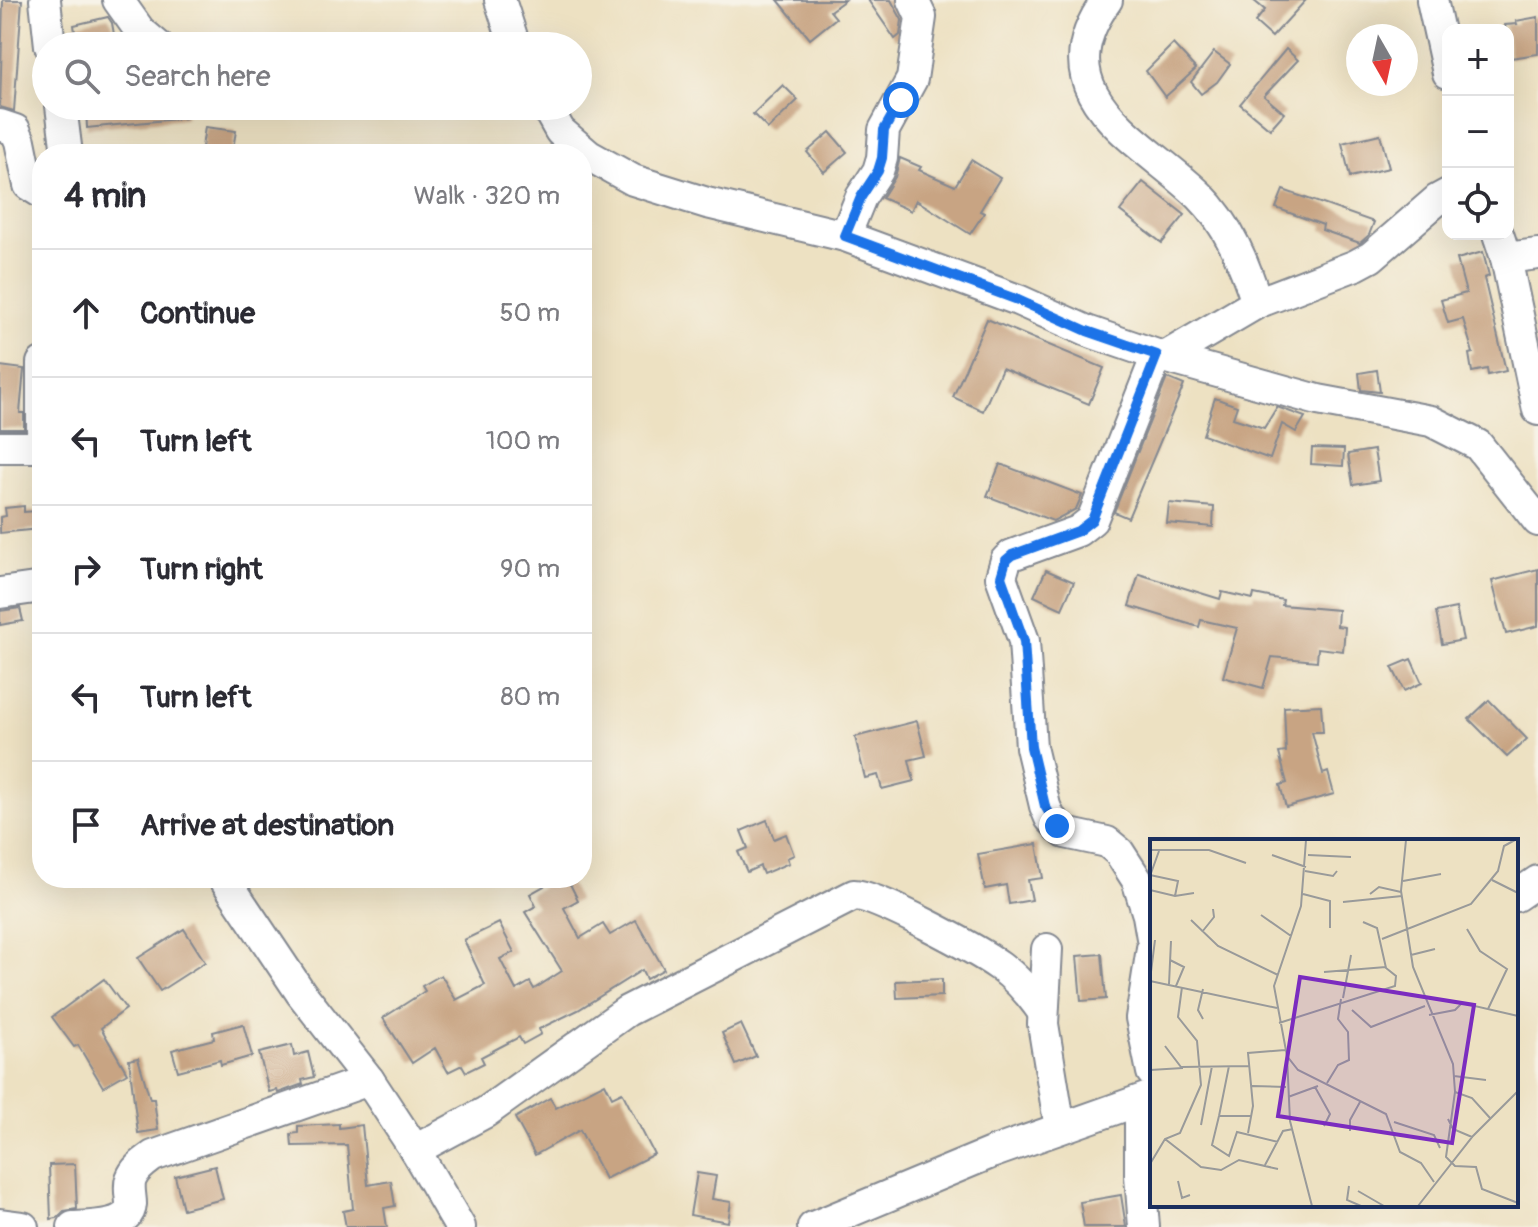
<!DOCTYPE html>
<meta charset="utf-8">
<style>
body{margin:0;font-family:Pangolin,sans-serif;background:#f2f2f3;color:#2b2b33}
.controls{position:absolute;right:24px;top:24px;display:grid;overflow:hidden;border-radius:16px;box-shadow:0 8px 32px #0002}
.controls button{width:72px;height:72px;display:grid;place-items:center;padding:0;border:0;border-bottom:2px solid #e1e1e2;background:#fff;color:#2b2b33;font:40px sans-serif}
.compass{position:absolute;left:1346px;top:24px;width:72px;height:72px;border-radius:50%;background:#fff;box-shadow:0 8px 32px #0002;rotate:171deg}
.stop{position:absolute;width:24px;height:24px;margin:-18px;border:6px solid #1a73e8;border-radius:50%;background:#fff}
.stop.end{background:#1a73e8;border-color:#fff;box-shadow:0 2px 8px #0008}
.list{margin:0;padding:0;list-style:none}
h2{display:flex;justify-content:space-between;align-items:center;height:104px;margin:0;padding:0 32px;font-size:34px}
h2 small{font-size:26px;font-weight:400;color:#7c7c81}
.list li{display:grid;grid-template-columns:52px 1fr auto;gap:24px;align-items:center;box-sizing:border-box;height:128px;padding:0 32px;border-top:2px solid #e1e1e2}
.list b{display:block;font-size:30px;white-space:nowrap}
.list em{font-size:26px;font-style:normal;color:#7c7c81}
.icon{flex:none;width:44px;height:44px;fill:none;stroke:currentColor;stroke-width:2;stroke-linecap:round;stroke-linejoin:round}
.map{position:relative;flex:none;width:1538px;height:1227px;overflow:hidden}
.search{position:absolute;background:#fff;box-shadow:0 8px 32px #0002;left:32px;top:32px;width:560px;height:88px;display:flex;align-items:center;gap:20px;box-sizing:border-box;padding:0 28px;border-radius:44px;color:#7c7c81;font-size:30px}
.panel{position:absolute;background:#fff;box-shadow:0 8px 32px #0002;left:32px;top:144px;width:560px;height:744px;border-radius:32px}
.map>svg:first-child{display:block}
</style>
<div class="map">
<svg width="1538" height="1227" viewBox="0 0 1538 1227">
<rect width="100%" height="100%" fill="#f7f3e8"/>
<filter id="ink" filterUnits="userSpaceOnUse"><feTurbulence type="fractalNoise" baseFrequency=".0125" numOctaves="2"/><feDisplacementMap in="SourceGraphic" scale="16" xChannelSelector="R" yChannelSelector="G"/><feConvolveMatrix kernelMatrix="1 2 1 2 8 2 1 2 1" color-interpolation-filters="sRGB"/></filter>
<filter id="wash" filterUnits="userSpaceOnUse"><feTurbulence type="fractalNoise" baseFrequency=".006" numOctaves="4" result="noise"/><feDisplacementMap in="SourceGraphic" scale="32" xChannelSelector="R" yChannelSelector="G"/><feGaussianBlur stdDeviation="1.8" result="paint"/><feColorMatrix in="noise" values="0 0 0 0 0 0 0 0 0 0 0 0 0 0 0 0 0 1.4 0 .05"/><feComposite in="paint" operator="in"/></filter>
<g filter="url(#wash)">
<rect width="100%" height="100%" fill="#ede1c2"/>
<g id="blocks">
<g fill="#c8a483">
<path d="M3,0H22L14,111L0,107Z"/>
<path d="M778,0H845L830,11L836,18L810,39Z"/>
<path d="M868,0H891L902,20L900,35L895,39Z"/>
<path d="M1253,0H1306L1272,37L1255,22L1265,10Z"/>
<path d="M108,17L112,23L116,46H77L74,25Z"/>
<path d="M1538,17V54L1510,58L1505,25L1517,24L1516,21Z"/>
<path d="M1173,44L1196,69L1165,97L1146,71Z"/>
<path d="M1286,49L1298,60L1264,96L1284,113L1270,129L1240,104Z"/>
<path d="M1214,52L1230,64L1217,82L1201,94L1191,82Z"/>
<path d="M783,85L798,100L768,129L753,114Z"/>
<path d="M86,106H186V118L87,128Z"/>
<path d="M205,127L236,131L232,154H201Z"/>
<path d="M830,132L847,152L824,172L807,152Z"/>
<path d="M1380,134L1389,168L1350,177L1342,143Z"/>
<path d="M900,158L921,167L919,170L955,186L971,160L1000,178L980,211L984,213L970,234L916,200L911,211L882,198L895,177Z"/>
<path d="M1143,182L1185,215L1162,243L1120,211Z"/>
<path d="M1283,190L1374,222L1369,235L1360,243L1322,230L1323,225L1276,208Z"/>
<path d="M1483,252L1489,276L1484,278L1506,371L1488,375L1487,369L1472,372L1469,354L1473,353L1463,319L1448,323L1441,300L1466,293L1457,259Z"/>
<path d="M987,319L1104,368L1089,404L1002,368L983,411L953,397Z"/>
<path d="M0,366L24,369L20,413H24V429H0Z"/>
<path d="M1377,370L1380,392L1361,390L1359,373Z"/>
<path d="M1167,378L1184,385L1128,518L1114,512Z"/>
<path d="M1215,398L1237,406L1233,418L1264,428L1277,407L1305,417L1296,432L1282,424L1270,459L1203,435Z"/>
<path d="M1312,448L1344,449L1343,466L1311,464Z"/>
<path d="M1374,450L1379,481L1353,485L1348,454Z"/>
<path d="M1000,464L1082,495L1076,509L1053,521L987,496Z"/>
<path d="M1169,503L1214,507L1213,527L1167,523Z"/>
<path d="M24,506V512L37,511L39,529L0,533V517L6,516L5,508Z"/>
<path d="M1538,569V626L1506,634L1492,581Z"/>
<path d="M1046,570L1074,582L1062,609L1034,596Z"/>
<path d="M1139,574L1220,599L1222,592L1253,599L1254,594L1283,600L1282,605L1338,610L1337,626L1345,627L1343,651L1318,648L1317,661L1272,657L1263,688L1223,677L1237,628L1201,620L1199,627L1129,606Z"/>
<path d="M20,608L23,621L0,625V611Z"/>
<path d="M1456,608L1463,640L1442,644L1436,612Z"/>
<path d="M1411,659L1422,683L1404,691L1392,667Z"/>
<path d="M1489,700L1527,739L1507,757L1469,719Z"/>
<path d="M1321,705L1323,732H1312L1323,774L1328,772L1334,794L1286,807L1280,785L1287,783L1279,753L1286,752L1284,707Z"/>
<path d="M917,721L926,756L909,760L914,781L882,789L878,775L865,778L855,737Z"/>
<path d="M767,820L774,839L786,834L794,855L787,858L789,863L763,874L760,866L747,872L738,852L748,848L741,831Z"/>
<path d="M1037,844L1043,878L1028,880L1032,900L1009,904L1006,885L985,889L978,854Z"/>
<path d="M540,878H567L578,900L564,908L580,938L603,924L610,935L636,920L664,969L646,979L642,970L578,1010L539,1029L541,1034L523,1044L519,1037L481,1057L484,1063L466,1072L462,1065L448,1072L435,1048L412,1063L383,1018L425,991L422,986L441,975L456,1000L485,985L464,940L499,923L514,952L500,959L516,990L530,982L534,989L562,971L525,912L536,906L530,894L544,886Z"/>
<path d="M184,929L205,962L160,991L138,958Z"/>
<path d="M1102,954L1106,999L1081,1001L1077,956Z"/>
<path d="M104,979L126,1009L101,1028L127,1073L103,1087L78,1045L74,1047L52,1017Z"/>
<path d="M942,979V996L897,998L896,981Z"/>
<path d="M243,1024L252,1056L221,1065L220,1060L178,1071L172,1050L214,1039L213,1032Z"/>
<path d="M741,1024L756,1056L736,1065L722,1033Z"/>
<path d="M292,1045L294,1056L308,1052L314,1077L302,1080L303,1084L278,1093L277,1090L269,1092L259,1053Z"/>
<path d="M138,1058L150,1099H154L158,1130L138,1133L129,1060Z"/>
<path d="M605,1083L612,1097L622,1092L654,1154L605,1179L580,1130L535,1155L515,1118L550,1098L556,1108Z"/>
<path d="M339,1124V1128L362,1125L368,1185L391,1181L395,1206L384,1208L387,1227H346L343,1211L353,1209L347,1145L292,1146L291,1134L298,1133V1126Z"/>
<path d="M75,1164L77,1209L64,1211L57,1218L51,1219L49,1165Z"/>
<path d="M215,1166L223,1199L183,1209L175,1176Z"/>
<path d="M697,1173L716,1176L712,1199L731,1202L728,1222L690,1215Z"/>
<path d="M1121,1195L1126,1227H1084L1080,1202Z"/>
</g>
</g>
</g>
<g filter="url(#ink)">
<use href="#blocks" fill-opacity="0" stroke="#848890" stroke-width="2"/>
<g fill="none" stroke-linecap="round" stroke-linejoin="round">
<defs>
<g id="minor">
<path d="M45,0L50,46"/>
<path d="M118,0L140,31L158,46"/>
<path d="M500,0L515,46"/>
<path d="M1107,0C1038,95 1141,139 1200,196C1229,225 1245,265 1257,303"/>
<path d="M1432,0L1448,73"/>
<path d="M61,106L67,154"/>
<path d="M546,106L560,131L588,155L633,180L707,203L845,236L1018,300L1087,331L1157,355L1318,400L1431,421L1478,445L1538,521"/>
<path d="M0,125L15,130L20,141L29,185L42,193"/>
<path d="M1498,234L1506,258L1538,410"/>
<path d="M845,236L861,197L878,171L882,158L884,130L912,79L921,17L913,0"/>
<path d="M1506,258L1538,254"/>
<path d="M1165,357L1257,303L1356,265L1371,257L1437,200L1448,194"/>
<path d="M42,363V430"/>
<path d="M0,447H42"/>
<path d="M0,593L42,587"/>
<path d="M224,878L301,993L369,1080L415,1150L460,1227"/>
<path d="M1516,896L1538,881"/>
<path d="M1152,938L1148,915L1137,880L1119,852L1107,842L1065,833L1050,818L1045,806L1031,747L1024,641L1001,577L1006,560L1012,555L1078,531L1092,520L1157,355"/>
<path d="M1152,948L1141,1018L1152,1072"/>
<path d="M1047,949L1043,1024L1060,1128"/>
<path d="M1140,1102V1175L1144,1227"/>
<path d="M415,1150L486,1112L627,1011L854,895C875,894 979,951 1000,966C1018,979 1031,995 1043,1012"/>
<path d="M0,1224L23,1227"/>
<path d="M73,1227C91,1226 130,1227 131,1204C131,1196 128,1187 131,1179C135,1168 145,1162 153,1156L369,1080"/>
<path d="M813,1227L991,1153L1152,1096"/>
</g>
</defs>
<use href="#minor" stroke="#848890" stroke-width="34"/>
<use href="#minor" stroke="#fff" stroke-width="30"/>
</g>
</g>
<g fill="none" stroke-linecap="round" stroke-linejoin="round" filter="url(#ink)">
<path stroke="#1a73e8" stroke-width="10" d="M901,100L884,130L882,158L878,171L861,197L845,236L1018,300L1087,331L1157,355L1092,520L1078,531L1012,555L1006,560L1001,577L1024,641L1031,747L1045,806L1057,826"/>
</g>
<g transform="translate(1150 839)">
<rect width="368" height="368" fill="#ede1c2"/>
<path fill="none" stroke="#999a9a" stroke-width="2" d="M156,1L151,67L124,147L137,217L148,231L236,275L250,313L271,324L284,343M256,1L251,52L263,128L303,225L305,253L296,318L305,327L326,328L332,350L368,364M0,11H59L96,24M122,16L156,28M158,16L201,18M155,32L183,37L187,32M0,36L28,42L25,57M0,37L9,12M342,41L368,54M253,42L291,35M0,51L25,57L44,54M153,55L180,62V89M220,55L229,48L251,53M193,63L252,57M111,76L141,97M41,81L68,107L128,136M317,90L330,112L357,130L338,170M52,93L64,78L63,70M232,100L321,65L348,32L354,7L365,1M261,116L285,110M20,121L34,128L26,147M174,133L236,128M0,141L5,101M0,142L127,169M19,145L21,102M53,150L48,171L53,180M193,159L201,116M202,171L221,188L275,167M279,176L305,171L312,164L368,177M129,184L245,147L246,137L236,129L227,89L213,83M15,207L31,228L99,227M137,217L140,282L162,367M0,231L33,229M304,237L336,241M177,244L188,226L199,221L198,193L188,180L191,160M102,247L136,248M165,248L180,275L174,287M305,253L322,259L340,279M138,258L168,247M69,277L79,227M102,277H69L62,306L79,317L87,293L128,303M298,280L303,290L322,298M244,283L284,296L290,309M51,286L62,227M200,292V281L210,263M98,294L103,267L98,214L135,211M15,300L51,328L71,331L89,321L128,330M0,325L15,300L30,294L51,246L47,202L28,178L32,148M115,326L133,292L143,290M28,342L32,359L40,356M199,347L197,361L211,367M208,352L234,367M268,367L323,297L368,252"/>
<path fill="#7b2cbf" fill-opacity="0.15" stroke="#7b2cbf" stroke-width="4" d="M150,138L324,166L302,304L128,277Z"/>
<rect width="368" height="368" fill="none" stroke="#1b2f5e" stroke-width="4"/>
</g>
</svg>
<div class="controls">
<button>+</button>
<button>−</button>
<button><svg class="icon" aria-label="locate" viewBox="0 0 24 24"><circle cx="12" cy="12" r="6"/><path d="M12 2v4M12 18v4M2 12h4M18 12h4"/></svg></button>
</div>
<svg class="compass" viewBox="-18 -18 36 36"><path d="M0-13l5 13h-10z" fill="#e53935"/><path d="M0 13l5-13h-10z" fill="#7c7c81"/></svg>
<div class="stop" style="left:901px;top:100px"></div>
<div class="stop end" style="left:1057px;top:826px"></div>
<div class="search"><svg class="icon" aria-label="search" viewBox="0 0 24 24"><circle cx="10" cy="10" r="6"/><path d="M15 15l6 6"/></svg>Search here</div>
<section class="panel">
<h2>4 min<small>Walk · 320 m</small></h2>
<ul class="list">
<li><svg class="icon" aria-label="ahead" viewBox="0 0 24 24"><path d="M12 20V5M6 11l6-6 6 6"/></svg><div><b>Continue</b></div><em>50 m</em></li>
<li><svg class="icon" aria-label="left" viewBox="0 0 24 24"><path d="M17 20v-9H6M10 6l-5 5 5 5"/></svg><div><b>Turn left</b></div><em>100 m</em></li>
<li><svg class="icon" aria-label="right" viewBox="0 0 24 24"><path d="M7 20v-9h11M14 6l5 5-5 5"/></svg><div><b>Turn right</b></div><em>90 m</em></li>
<li><svg class="icon" aria-label="left" viewBox="0 0 24 24"><path d="M17 20v-9H6M10 6l-5 5 5 5"/></svg><div><b>Turn left</b></div><em>80 m</em></li>
<li><svg class="icon" aria-label="arrive" viewBox="0 0 24 24"><path d="M6 21V4h12l-3 4 3 4H6"/></svg><div><b>Arrive at destination</b></div></li>
</ul>
</section>
</div>
